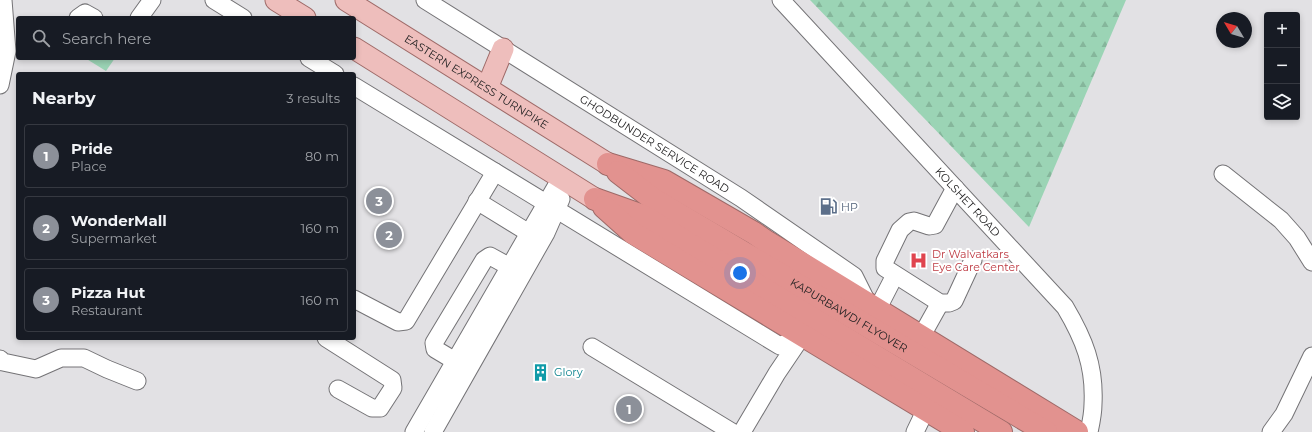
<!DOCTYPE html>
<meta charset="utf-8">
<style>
body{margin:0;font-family:Montserrat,sans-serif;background:#242831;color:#f1f3f6}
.controls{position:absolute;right:12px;top:12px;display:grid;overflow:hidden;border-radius:4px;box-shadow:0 2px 6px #0003}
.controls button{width:36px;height:36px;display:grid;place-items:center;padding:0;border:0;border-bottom:1px solid #363941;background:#171b24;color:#f1f3f6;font:20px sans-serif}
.compass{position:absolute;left:1216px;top:12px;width:36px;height:36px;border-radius:50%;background:#171b24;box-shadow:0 2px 6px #0003;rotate:308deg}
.you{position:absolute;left:740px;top:273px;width:14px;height:14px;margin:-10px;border:3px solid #fff;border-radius:50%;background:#1a73e8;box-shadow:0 0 0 6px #1a73e833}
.badge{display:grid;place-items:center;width:26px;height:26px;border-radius:50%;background:#8c9099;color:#fff;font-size:13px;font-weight:700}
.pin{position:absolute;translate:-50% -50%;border:2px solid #fff;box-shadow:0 1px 4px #0006}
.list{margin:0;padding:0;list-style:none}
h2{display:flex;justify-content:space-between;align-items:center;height:52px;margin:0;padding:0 16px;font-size:17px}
h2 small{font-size:13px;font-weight:400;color:#9ea1a6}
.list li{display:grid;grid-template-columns:26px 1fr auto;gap:12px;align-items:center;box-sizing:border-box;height:64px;margin:0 8px 8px;padding:0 8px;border:1px solid #363941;border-radius:4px}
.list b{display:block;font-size:15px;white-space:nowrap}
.list p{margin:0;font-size:13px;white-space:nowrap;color:#9ea1a6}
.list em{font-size:13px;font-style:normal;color:#9ea1a6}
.icon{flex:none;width:22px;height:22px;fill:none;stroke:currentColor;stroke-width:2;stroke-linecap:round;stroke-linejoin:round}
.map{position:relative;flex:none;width:1312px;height:432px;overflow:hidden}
.search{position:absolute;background:#171b24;box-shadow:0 2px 6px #0003;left:16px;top:16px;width:340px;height:44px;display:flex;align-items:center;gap:10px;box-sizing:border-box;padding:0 14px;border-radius:4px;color:#9ea1a6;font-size:15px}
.panel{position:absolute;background:#171b24;box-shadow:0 2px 6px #0003;left:16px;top:72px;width:340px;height:268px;border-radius:4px}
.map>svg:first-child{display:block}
</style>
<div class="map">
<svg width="1312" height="432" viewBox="0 0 1312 432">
<defs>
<pattern id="forest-firs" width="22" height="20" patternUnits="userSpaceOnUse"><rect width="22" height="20" fill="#9bd4b5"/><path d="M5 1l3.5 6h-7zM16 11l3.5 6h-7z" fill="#85b69b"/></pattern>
</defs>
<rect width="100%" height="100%" fill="#e2e1e4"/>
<path fill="#9bd4b5" d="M85,58H115L106,71Z"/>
<path fill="url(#forest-firs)" d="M810,0H1126L1029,227Z"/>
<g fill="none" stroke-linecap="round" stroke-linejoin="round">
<defs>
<g id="minor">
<path d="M214,0L243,18"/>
<path id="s1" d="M425,0L741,198L854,276L868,304"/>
<path id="s2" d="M781,0L1065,307C1084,339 1095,366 1093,404C1093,413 1091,423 1089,432"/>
<path d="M78,18L85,13L94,18"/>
<path d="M139,18L152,0"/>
<path d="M309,58L335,74"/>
<path d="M0,85L7,51L3,0"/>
<path d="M354,86L780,346L803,335"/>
<path d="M1223,174L1281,220L1297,238L1312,262"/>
<path d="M955,188L935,225L929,226L914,221L909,222L900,230L885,261V268L940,303H949L954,301L973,260"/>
<path d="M477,201L529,233"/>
<path d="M354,299L398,322L406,321L495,172"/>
<path d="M877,310L895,275"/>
<path d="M921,337L940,303"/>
<path d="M326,338L392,380L393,388L380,408H372L338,389"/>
<path d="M592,347L732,432"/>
<path d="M0,359L3,362L36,369L61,358H84L107,369L137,381"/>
<path d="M455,361L435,349L434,343L484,260L490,256L510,267"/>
<path d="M414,432L561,178"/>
<path d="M433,432L546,233L561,199"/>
<path d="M742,432L777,373L802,336"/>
<path d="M915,432L926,409"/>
<path d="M1271,432L1284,414L1312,356"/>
</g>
<g id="major">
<path d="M276,0L305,18"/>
<path id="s3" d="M346,0L608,164"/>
<path d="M354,48L595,199"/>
<path d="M487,88L503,49"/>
</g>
<g id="highway">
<path d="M608,164L664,181L754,233L767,242L1077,432"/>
<path id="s4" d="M618,172L653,199L1046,432"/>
<path d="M595,199L643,216L1001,432"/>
<path d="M604,207L633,233L963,432"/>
</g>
</defs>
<use href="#minor" stroke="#747376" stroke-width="19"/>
<use href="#major" stroke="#9e6a68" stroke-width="23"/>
<use href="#highway" stroke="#9e6a68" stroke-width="24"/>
<use href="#minor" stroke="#fff" stroke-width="17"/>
<use href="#major" stroke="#eebebc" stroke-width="21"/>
<use href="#highway" stroke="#e2928f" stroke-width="22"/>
</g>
<defs>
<symbol id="fuel-bare" viewBox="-9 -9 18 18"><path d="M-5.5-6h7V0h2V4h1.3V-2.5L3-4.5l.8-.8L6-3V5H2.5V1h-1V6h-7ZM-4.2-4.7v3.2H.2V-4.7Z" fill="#5c6f8a" stroke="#fff" stroke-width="2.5" paint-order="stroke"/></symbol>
<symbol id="hospital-bare" viewBox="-9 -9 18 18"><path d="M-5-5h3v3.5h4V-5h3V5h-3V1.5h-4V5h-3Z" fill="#e0444e" stroke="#fff" stroke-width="2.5" paint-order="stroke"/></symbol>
<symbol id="building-bare" viewBox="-9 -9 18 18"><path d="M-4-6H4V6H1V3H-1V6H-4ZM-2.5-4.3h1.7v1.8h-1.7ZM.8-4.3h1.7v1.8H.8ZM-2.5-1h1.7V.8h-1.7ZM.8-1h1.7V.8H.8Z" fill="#0f9aa8" stroke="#fff" stroke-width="2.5" paint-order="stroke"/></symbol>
</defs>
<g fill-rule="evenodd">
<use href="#fuel-bare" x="816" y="194" width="25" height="25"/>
<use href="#hospital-bare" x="906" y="248" width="25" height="25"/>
<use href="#building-bare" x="528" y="360" width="25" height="25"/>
</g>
<g text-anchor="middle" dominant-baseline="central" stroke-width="4" stroke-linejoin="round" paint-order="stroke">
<g font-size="11" fill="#212021" stroke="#fff">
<text stroke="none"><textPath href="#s3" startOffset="154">EASTERN EXPRESS TURNPIKE</textPath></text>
<text stroke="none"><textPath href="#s1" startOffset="271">GHODBUNDER SERVICE ROAD</textPath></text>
<text stroke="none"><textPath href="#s2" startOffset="275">KOLSHET ROAD</textPath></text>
<text stroke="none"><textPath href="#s4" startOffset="272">KAPURBAWDI FLYOVER</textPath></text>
</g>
<g font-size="11" fill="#4e5e75" stroke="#fff" text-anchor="start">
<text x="841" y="207">HP</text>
</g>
<g font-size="11" fill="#be3a42" stroke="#fff" text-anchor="start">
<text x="932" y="254">Dr Walvatkars<tspan x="932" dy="13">Eye Care Center</tspan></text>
</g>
<g font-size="11" fill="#0d838f" stroke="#fff" text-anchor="start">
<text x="554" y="372">Glory</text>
</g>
</g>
</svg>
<div class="controls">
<button>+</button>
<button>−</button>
<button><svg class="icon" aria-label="layers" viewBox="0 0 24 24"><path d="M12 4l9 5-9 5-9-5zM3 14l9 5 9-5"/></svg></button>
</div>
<svg class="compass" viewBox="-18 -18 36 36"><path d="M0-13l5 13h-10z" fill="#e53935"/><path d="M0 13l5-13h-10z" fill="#9ea1a6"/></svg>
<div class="you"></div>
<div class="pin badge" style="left:629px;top:409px">1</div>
<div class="pin badge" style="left:389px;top:235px">2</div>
<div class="pin badge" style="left:379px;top:201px">3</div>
<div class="search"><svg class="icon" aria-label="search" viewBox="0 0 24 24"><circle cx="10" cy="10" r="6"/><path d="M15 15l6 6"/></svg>Search here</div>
<section class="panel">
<h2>Nearby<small>3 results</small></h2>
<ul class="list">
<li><span class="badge">1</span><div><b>Pride</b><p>Place</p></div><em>80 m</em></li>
<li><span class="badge">2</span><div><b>WonderMall</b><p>Supermarket</p></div><em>160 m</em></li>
<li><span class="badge">3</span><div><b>Pizza Hut</b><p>Restaurant</p></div><em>160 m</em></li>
</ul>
</section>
</div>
